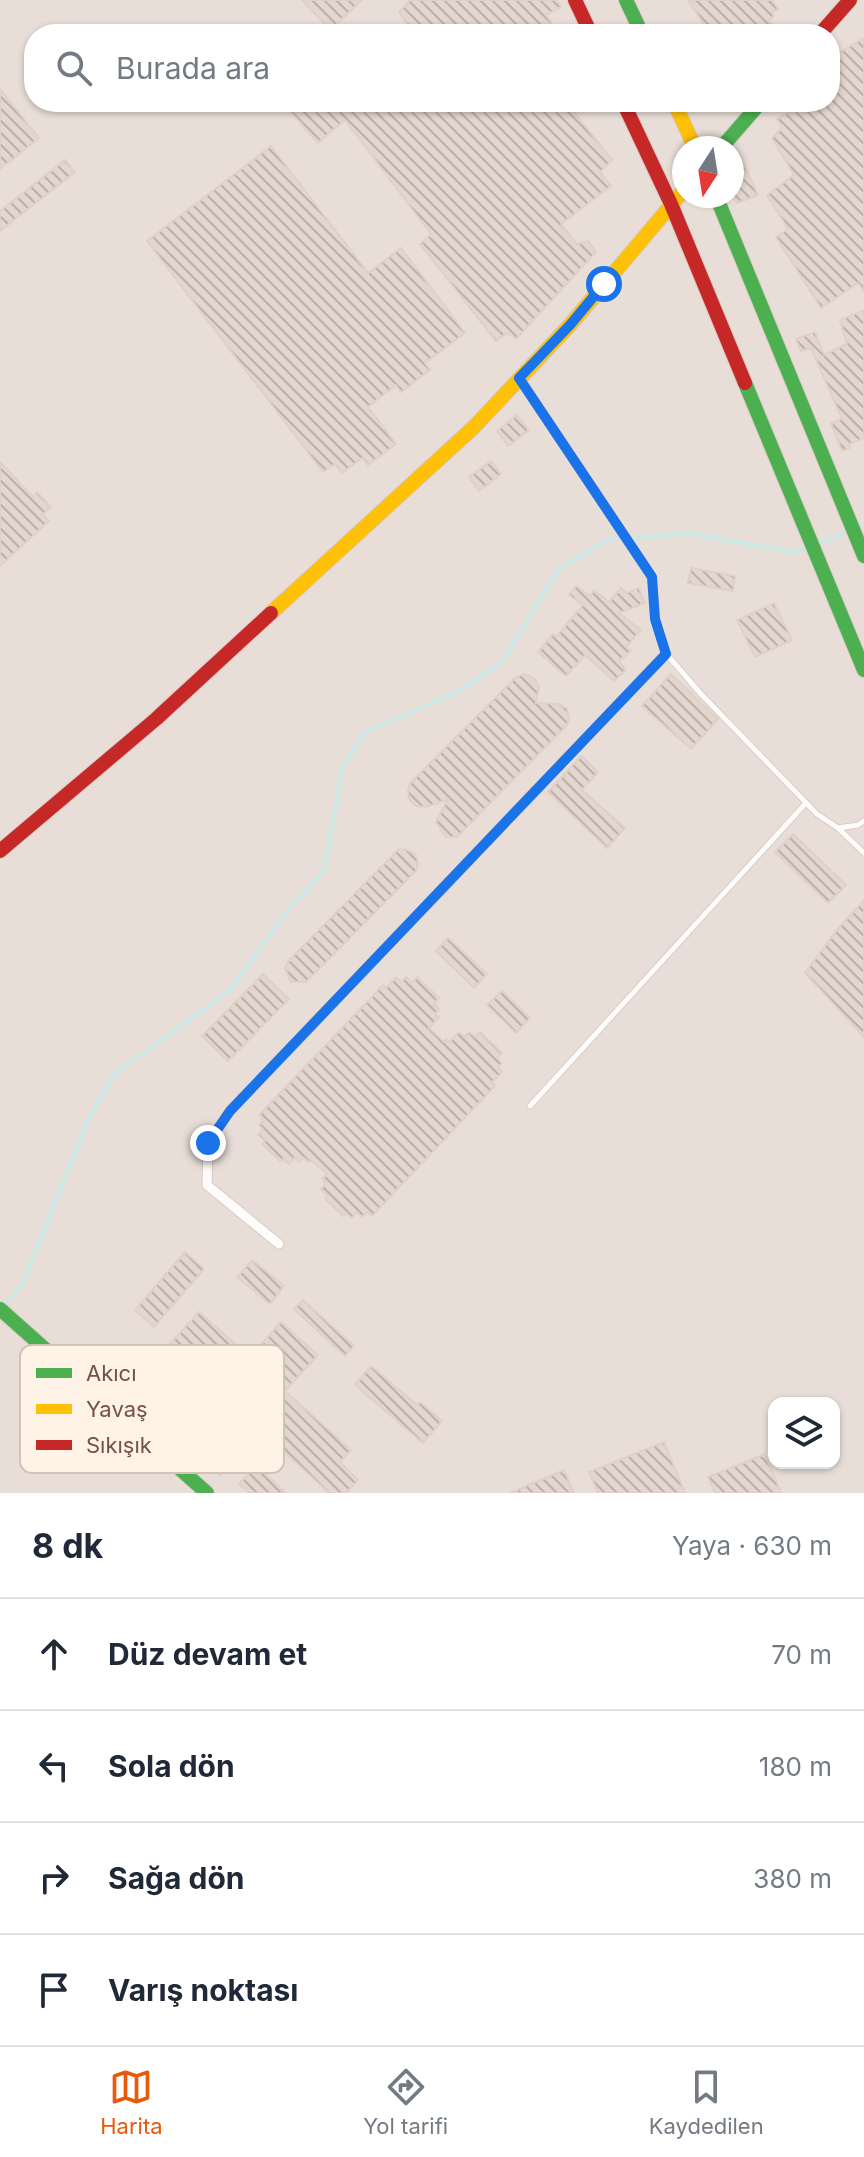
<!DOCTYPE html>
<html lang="tr">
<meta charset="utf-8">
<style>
body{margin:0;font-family:Inter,sans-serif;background:#f2f2f3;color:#1f2937}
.controls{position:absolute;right:24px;bottom:24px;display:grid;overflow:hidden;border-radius:16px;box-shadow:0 2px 6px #0004}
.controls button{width:72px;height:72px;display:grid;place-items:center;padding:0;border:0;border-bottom:2px solid #e0e1e3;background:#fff;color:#1f2937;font:40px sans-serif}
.compass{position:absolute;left:672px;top:136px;width:72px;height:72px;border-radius:50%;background:#fff;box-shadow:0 2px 6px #0004;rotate:192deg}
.stop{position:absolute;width:24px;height:24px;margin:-18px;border:6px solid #1a73e8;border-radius:50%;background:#fff}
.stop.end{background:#1a73e8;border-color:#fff;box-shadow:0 2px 8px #0008}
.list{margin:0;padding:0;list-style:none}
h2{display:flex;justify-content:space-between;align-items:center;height:104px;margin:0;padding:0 32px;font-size:34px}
h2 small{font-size:26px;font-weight:400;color:#747a83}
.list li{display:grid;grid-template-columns:52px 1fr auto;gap:24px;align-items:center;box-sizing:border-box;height:112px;padding:0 32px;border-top:2px solid #e0e1e3}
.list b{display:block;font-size:30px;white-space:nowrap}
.list em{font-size:26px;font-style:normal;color:#747a83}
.icon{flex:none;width:44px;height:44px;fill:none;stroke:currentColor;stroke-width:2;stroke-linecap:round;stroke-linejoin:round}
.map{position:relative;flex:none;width:864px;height:1493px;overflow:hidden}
.search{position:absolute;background:#fff;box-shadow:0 2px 6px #0004;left:24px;right:24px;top:24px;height:88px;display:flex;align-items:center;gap:20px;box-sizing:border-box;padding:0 28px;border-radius:32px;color:#747a83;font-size:30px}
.sheet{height:552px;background:#fff}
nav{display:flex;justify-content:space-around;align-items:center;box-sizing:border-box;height:112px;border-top:2px solid #e0e1e3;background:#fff;font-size:22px;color:#747a83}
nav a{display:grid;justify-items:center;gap:4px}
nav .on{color:#ea580c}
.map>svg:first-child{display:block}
</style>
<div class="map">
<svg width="864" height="1493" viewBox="0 0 864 1493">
<defs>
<pattern id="building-back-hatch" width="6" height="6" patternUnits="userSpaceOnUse" patternTransform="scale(2)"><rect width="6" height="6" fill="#e3d6ce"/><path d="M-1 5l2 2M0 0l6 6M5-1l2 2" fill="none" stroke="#bdb0a9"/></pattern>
</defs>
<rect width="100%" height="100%" fill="#f7eee6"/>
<path fill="#e9ded7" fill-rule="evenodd" d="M0,0H864V1493H0ZM34,34H830V102H34ZM684,148H732V196H684ZM774,1403H834V1463H774Z"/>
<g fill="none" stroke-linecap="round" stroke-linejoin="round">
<g stroke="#c9e8e6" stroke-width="4">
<path d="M636,538L686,533L795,552L864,525"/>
<path d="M4,1306L23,1283L89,1118L113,1075L229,991L289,909L324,871L342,769L364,733L459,691L502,662L559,568L608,540H615"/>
</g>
</g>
<g fill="url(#building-back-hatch)" stroke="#dfd0c9" stroke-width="2">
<path d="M302,0H362L330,30Z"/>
<path d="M410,0H557L561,7L546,15L559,34H395L408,25L399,12Z"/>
<path d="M688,0H772L778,9L772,12L774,16L769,20L775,29L766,34H692L705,26Z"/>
<path d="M864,38V291L858,283L821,308L776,237L788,229L767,195L794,175L772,138L782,128L777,119L806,102H830V88L834,86L830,79V58Z"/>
<path d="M0,89L39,138L0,169Z"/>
<path d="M301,102H566L612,160L600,172L611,186L561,224L577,244L588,241L596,252L516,339L507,333L496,341L420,244L431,234L345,120L318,143L290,111Z"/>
<path d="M271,146L368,273L401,248L465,333L425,363L430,370L401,392L396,385L368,407L396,444L368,465L362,458L342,473L335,464L323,472L147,241Z"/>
<path d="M739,154L758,195L737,203L732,191V157Z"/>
<path d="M65,160L75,172L0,231V211Z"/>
<path d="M864,310V438L849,444L850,448L842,451L831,423L842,419L811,348L801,351L796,339L815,332L824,355L847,344L840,320Z"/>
<path d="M517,415L529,430L508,446L497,431Z"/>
<path d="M491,461L501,474L479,491L469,477Z"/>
<path d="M0,462L33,497L37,492L51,507L43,514L49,521L0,566Z"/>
<path d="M691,568L735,576L733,591L688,583Z"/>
<path d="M576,586L590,596L594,590L609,602L621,588L626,593L639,588L645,603L619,613L641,630L626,647L631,651L619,661L626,670L614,681L585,655L566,676L538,652L553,634L556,637L583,605L569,595Z"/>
<path d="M774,603L792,640L755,657L737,620Z"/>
<path d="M525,674L535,679L539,687L536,703L559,704L567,709L569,718L567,725L457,837H446L436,822L448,799L426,807L416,806L409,799L408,790L411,782L516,677Z"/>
<path d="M671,674L718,719L691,749L642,706Z"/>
<path d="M581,756L598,772L582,790L625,828L607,848L548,792Z"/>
<path d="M793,834L846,885L828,903L775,852Z"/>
<path d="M399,849L407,850L416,855L418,863L416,871L306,982H291L285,968L290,959Z"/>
<path d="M864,900V1037L805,973L836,931Z"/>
<path d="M448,938L487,974L474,988L436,951Z"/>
<path d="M263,974L289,999L228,1061L202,1036Z"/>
<path d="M396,977L401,982L406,977L412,983L417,977L439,998L434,1004L439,1009L435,1014L439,1017L429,1028L444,1042L446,1039L449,1042L459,1032L464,1037L469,1032L475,1037L480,1032L502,1053L497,1058L502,1063L498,1068L502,1072L492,1082L495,1086L372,1216L367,1212L362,1217L357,1212L352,1218L346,1213L343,1216L325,1199L328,1196L321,1189L326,1183L322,1179L327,1174L311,1160L309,1162L304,1158L299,1162L294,1158L289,1164L283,1159L280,1161L262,1144L265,1141L258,1135L263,1129L259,1125L264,1120L259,1115L383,985L386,988Z"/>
<path d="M502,991L530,1018L516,1033L487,1005Z"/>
<path d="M185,1252L204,1269L154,1327L135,1310Z"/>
<path d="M252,1260L284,1286L270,1304L237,1277Z"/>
<path d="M303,1300L354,1346L345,1356L294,1309Z"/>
<path d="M199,1312L250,1357L281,1322L318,1355L285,1391L351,1450L340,1462L358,1480L346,1493H329L261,1430L251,1441L217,1410L226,1399L167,1347Z"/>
<path d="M371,1366L417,1405L420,1402L442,1421L423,1443L355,1385Z"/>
<path d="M664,1442L685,1493H598L589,1472Z"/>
<path d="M207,1444L230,1465L220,1475L198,1454Z"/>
<path d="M765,1454L781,1493H715L708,1477Z"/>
<path d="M256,1466L286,1493H249L239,1484Z"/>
<path d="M564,1470L574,1493H510Z"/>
</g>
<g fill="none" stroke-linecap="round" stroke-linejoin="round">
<defs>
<g id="lane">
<path d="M521,382L652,577L655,619L663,650L701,694L817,814L838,828L858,825L864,821"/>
<path d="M839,829L864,853"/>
<path d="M530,1106L806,803"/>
</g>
<path id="street" d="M279,1244L207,1185L208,1143L230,1111L666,654"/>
<g id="fast">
<path d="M626,0L642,34"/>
<path d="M721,148L761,102"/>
<path d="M716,196L864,556"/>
<path d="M745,383L864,670"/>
<path d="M0,1309L207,1493"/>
</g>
<g id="slow">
<path d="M674,102L695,148"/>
<path d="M271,613L474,427L570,325L684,190"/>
</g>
<g id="jam">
<path d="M575,0L591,34"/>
<path d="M820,34L850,0"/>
<path d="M623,102L671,204L745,383"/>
<path d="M0,851L156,719L271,613"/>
</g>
</defs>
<use href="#lane" stroke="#d8cbc5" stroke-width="7"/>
<use href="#street" stroke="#d8cbc5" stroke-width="11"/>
<use href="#fast" stroke="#d7cac3" stroke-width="16"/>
<use href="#slow" stroke="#d7cac3" stroke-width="16"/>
<use href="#jam" stroke="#d7cac3" stroke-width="16"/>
<use href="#lane" stroke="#fefcfb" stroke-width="5"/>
<use href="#street" stroke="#fefcfb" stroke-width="9"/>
<use href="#fast" stroke="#4caf50" stroke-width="14"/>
<use href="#slow" stroke="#ffc107" stroke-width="14"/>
<use href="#jam" stroke="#c62828" stroke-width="14"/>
</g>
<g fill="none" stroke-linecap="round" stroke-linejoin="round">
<path stroke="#1a73e8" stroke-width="10" d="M208,1143L230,1111L666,654L655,619L652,577L519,378L570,325L604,284"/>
</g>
<rect x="20" y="1345" width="264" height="128" rx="12" fill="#fff3e7" stroke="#d5c2b7" stroke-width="2"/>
<rect x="36" y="1368" width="36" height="10" fill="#4caf50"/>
<rect x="36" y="1404" width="36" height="10" fill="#ffc107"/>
<rect x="36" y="1440" width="36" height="10" fill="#c62828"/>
<g font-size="22" fill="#745147">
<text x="86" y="1381">Akıcı</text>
<text x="86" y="1417">Yavaş</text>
<text x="86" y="1453">Sıkışık</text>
</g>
</svg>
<div class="controls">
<button><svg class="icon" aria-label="layers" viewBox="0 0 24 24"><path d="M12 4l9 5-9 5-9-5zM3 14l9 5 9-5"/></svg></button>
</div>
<svg class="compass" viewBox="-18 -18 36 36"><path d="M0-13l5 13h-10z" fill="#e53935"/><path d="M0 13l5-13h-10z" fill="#747a83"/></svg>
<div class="stop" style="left:604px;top:284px"></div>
<div class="stop end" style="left:208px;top:1143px"></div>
<div class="search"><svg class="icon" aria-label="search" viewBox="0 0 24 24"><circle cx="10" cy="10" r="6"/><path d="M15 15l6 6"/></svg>Burada ara</div>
</div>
<section class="sheet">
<h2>8 dk<small>Yaya · 630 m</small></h2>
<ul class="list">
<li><svg class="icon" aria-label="ahead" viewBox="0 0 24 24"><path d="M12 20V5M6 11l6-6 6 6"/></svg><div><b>Düz devam et</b></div><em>70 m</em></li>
<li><svg class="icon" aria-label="left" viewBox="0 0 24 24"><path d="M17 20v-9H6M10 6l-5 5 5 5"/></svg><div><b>Sola dön</b></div><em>180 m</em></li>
<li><svg class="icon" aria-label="right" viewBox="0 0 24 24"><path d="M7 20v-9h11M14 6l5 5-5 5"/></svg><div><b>Sağa dön</b></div><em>380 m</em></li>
<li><svg class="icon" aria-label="arrive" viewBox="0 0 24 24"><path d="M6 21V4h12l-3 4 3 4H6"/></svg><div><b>Varış noktası</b></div></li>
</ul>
</section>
<nav>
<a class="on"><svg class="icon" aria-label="map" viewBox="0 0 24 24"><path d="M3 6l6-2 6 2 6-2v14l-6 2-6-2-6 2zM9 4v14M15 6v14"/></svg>Harita</a>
<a><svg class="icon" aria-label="directions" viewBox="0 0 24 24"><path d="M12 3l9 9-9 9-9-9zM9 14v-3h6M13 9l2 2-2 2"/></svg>Yol tarifi</a>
<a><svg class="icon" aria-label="saved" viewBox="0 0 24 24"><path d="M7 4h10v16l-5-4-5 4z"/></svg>Kaydedilen</a>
</nav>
